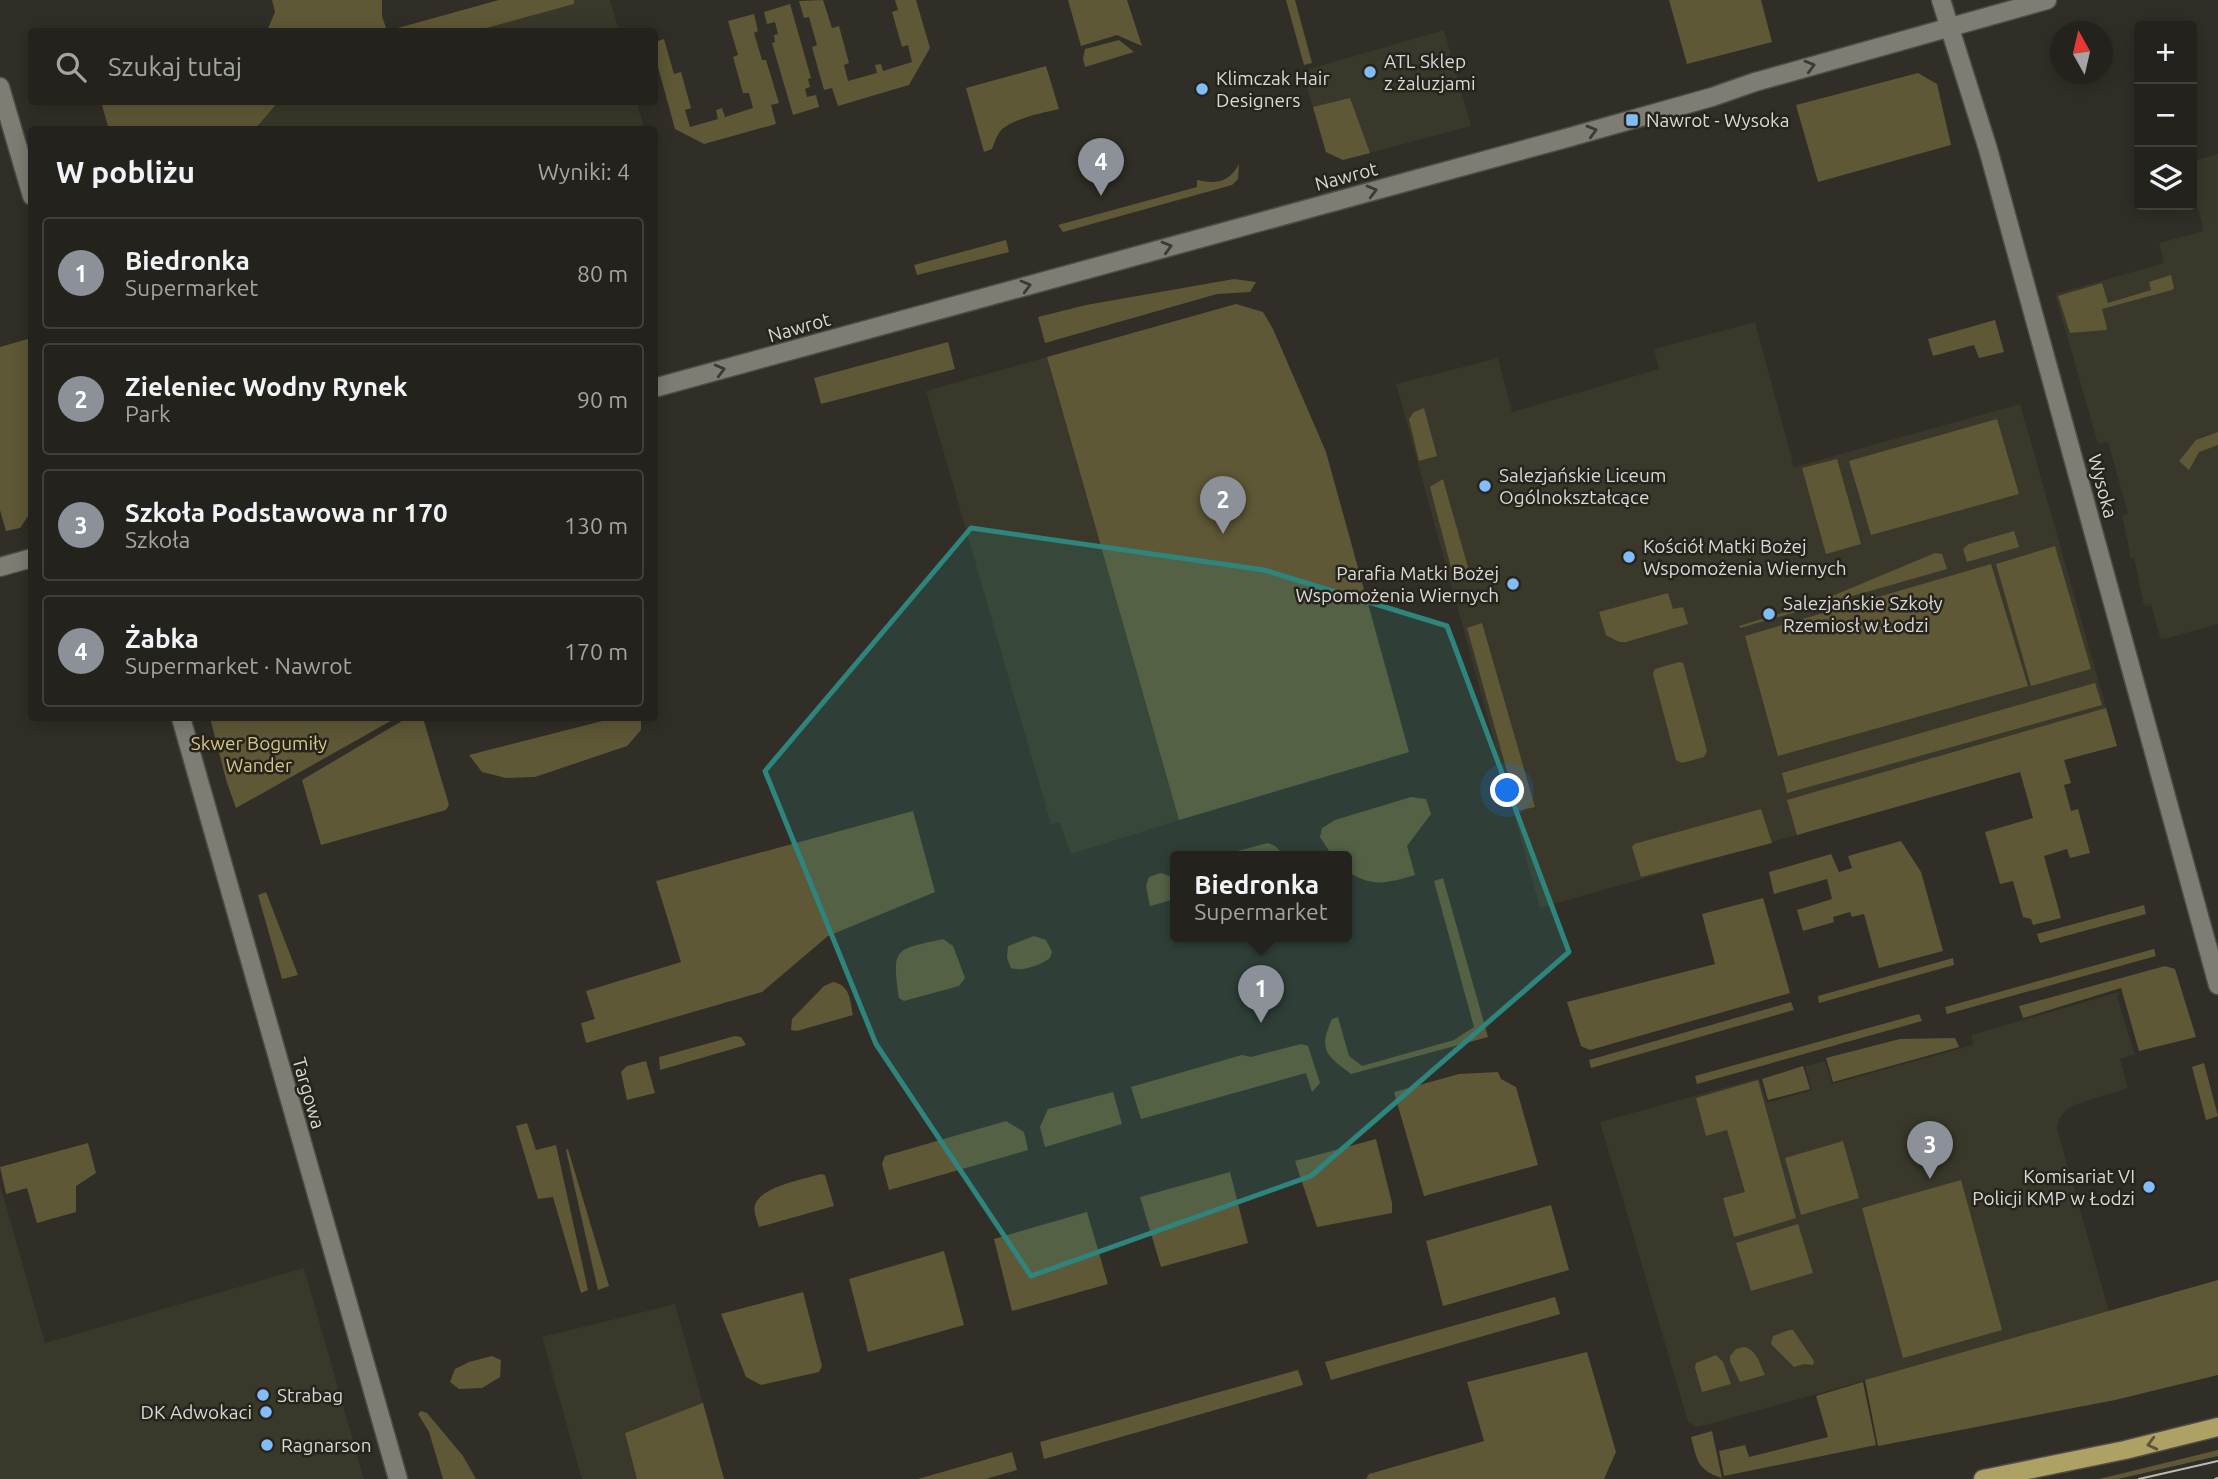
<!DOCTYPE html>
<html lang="pl">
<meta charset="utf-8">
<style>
body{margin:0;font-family:Ubuntu,sans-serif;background:#302f29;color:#f1f3f6}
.controls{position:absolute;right:21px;top:21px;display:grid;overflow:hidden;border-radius:7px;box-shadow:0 4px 18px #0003}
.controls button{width:63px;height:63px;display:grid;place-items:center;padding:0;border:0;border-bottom:2px solid #413f3b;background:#24221c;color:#f1f3f6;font:35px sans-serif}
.compass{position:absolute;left:2050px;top:21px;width:63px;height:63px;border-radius:50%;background:#24221c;box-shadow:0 4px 18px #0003;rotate:352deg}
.you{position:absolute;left:1508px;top:791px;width:24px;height:24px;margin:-18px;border:5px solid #fff;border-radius:50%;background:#1a73e8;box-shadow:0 0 0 10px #1a73e833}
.badge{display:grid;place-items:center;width:46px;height:46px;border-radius:50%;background:#8c9099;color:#fff;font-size:23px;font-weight:700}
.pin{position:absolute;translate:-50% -58px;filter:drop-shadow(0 2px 4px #0008)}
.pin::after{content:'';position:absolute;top:37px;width:24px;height:21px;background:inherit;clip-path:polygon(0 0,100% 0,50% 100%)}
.popup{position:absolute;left:1170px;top:851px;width:182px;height:91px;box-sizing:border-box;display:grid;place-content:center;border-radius:7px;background:#24221c;filter:drop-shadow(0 2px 5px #0005);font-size:23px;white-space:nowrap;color:#a3a4a3}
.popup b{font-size:26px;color:#f1f3f6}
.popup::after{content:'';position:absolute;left:50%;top:100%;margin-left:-14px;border:14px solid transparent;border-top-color:#24221c}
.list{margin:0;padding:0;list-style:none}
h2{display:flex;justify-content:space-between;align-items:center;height:91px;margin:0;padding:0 28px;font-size:30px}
h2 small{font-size:23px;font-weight:400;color:#a3a4a3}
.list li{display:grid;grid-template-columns:46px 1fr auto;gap:21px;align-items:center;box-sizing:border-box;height:112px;margin:0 14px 14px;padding:0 14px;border:2px solid #413f3b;border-radius:7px}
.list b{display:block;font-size:26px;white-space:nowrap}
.list p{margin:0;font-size:23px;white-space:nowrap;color:#a3a4a3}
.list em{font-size:23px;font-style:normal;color:#a3a4a3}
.icon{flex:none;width:38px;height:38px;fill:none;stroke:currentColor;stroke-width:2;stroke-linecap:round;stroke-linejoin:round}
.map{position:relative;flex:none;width:2218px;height:1479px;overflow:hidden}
.search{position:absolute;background:#24221c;box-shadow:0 4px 18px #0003;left:28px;top:28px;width:630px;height:77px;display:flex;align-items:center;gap:18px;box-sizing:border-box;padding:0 24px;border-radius:7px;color:#a3a4a3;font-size:26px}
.panel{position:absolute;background:#24221c;box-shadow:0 4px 18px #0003;left:28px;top:126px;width:630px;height:595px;border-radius:7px}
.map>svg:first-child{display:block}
</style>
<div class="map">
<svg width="2218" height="1479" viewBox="0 0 2218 1479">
<rect width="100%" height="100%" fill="#302e26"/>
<g fill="#3a382a">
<path d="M548,0H610L619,31L438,32Z"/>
<path d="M1444,30L1471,126L1343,160L1326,152L1302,71Z"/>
<path d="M193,102H637L644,129L95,130Z"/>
<path d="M2218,154V624L2161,640L2151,605L2144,606L2134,558L2131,559L2122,515L2128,513L2108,442L2098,444L2055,294L2164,263L2159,243L2204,231L2192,188V161Z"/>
<path d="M1755,322L1794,467L2020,404L2117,746L2064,759L1540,908L1396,384L1498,358L1512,412L1659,369L1654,349Z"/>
<path d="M1047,357L1179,820L1071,854L1060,822L1051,824L926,391Z"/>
<path d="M2119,992L2120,994L2117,996L2134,1052L2136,1054L2120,1059L2128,1088L2074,1105L2066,1110L2059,1119L2057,1128L2109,1312L1710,1424L1696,1427L1688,1422L1600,1122L1759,1078L1767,1103L1812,1090L1805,1066L1825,1061L1832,1084L1973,1045L1971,1035Z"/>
<path d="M0,1184L45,1343L304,1268L364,1479H0Z"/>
<path d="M675,1304L724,1479H582L542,1337Z"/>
</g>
<g fill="#5e5836">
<path d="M272,0H382V16L387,31L499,0H574V4L475,31H267L275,12Z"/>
<path d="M823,0L832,28L839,26L849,63L844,65L848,81L877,73L875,65L881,64L883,71L912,62L908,45L902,47L892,12L898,10L895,0H916L930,48L909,85L838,106L832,88L824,90L812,47L817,45L809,17L804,18L799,1Z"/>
<path d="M1068,0H1127L1142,46L1117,35L1081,46Z"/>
<path d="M1286,0H1295L1312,63L1304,65Z"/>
<path d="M1669,0H1761L1772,42L1687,64Z"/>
<path d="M790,4L811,78L808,79L810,87L805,89L807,97L816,95L819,107L793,115L772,43L775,42L774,35L778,34L775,22L767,24L764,12Z"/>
<path d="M754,14L758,31L754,33L762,60H766L779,103L771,105L776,124L704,144L675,129L655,56V42L664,39L674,74L681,72L691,108L685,110L690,127L718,119L716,110L722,108L725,117L753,108L749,93H743L733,57L738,55L728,21Z"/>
<path d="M1119,40L1134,52L1085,67L1083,59L1085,49Z"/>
<path d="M1046,66L1059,109C1043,113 1008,119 999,133C996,137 994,144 992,149L984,152L966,88Z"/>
<path d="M1918,73L1937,84L1951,145L1818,182L1796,105Z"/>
<path d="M1350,98L1370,153L1343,160L1326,152L1313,107Z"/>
<path d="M101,102H278L255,129H96L108,126Z"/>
<path d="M1239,164L1238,179L1232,185L1063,232L1058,225L1197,187V180C1216,184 1229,183 1239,164Z"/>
<path d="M1006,240L1009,252L917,275L914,265Z"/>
<path d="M2171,275L2174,288L2172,290L2102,309L2107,329L2106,330L2070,333L2058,296L2102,283L2108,303L2151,290L2149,282Z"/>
<path d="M1234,279L1256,282L1250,292L1217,294L1045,343L1038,317L1086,305Z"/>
<path d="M1236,304L1263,312L1273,329L1326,452L1409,752L1179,820L1047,357Z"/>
<path d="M1995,320L2004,352L1979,358L1974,345L1933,356L1928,339Z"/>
<path d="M31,338V512L20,528L6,531L0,510V347Z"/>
<path d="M948,342L955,369L821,404L814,378Z"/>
<path d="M1424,408L1437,456L1419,461L1409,419L1414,412Z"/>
<path d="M1997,419L2019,494L1871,535L1849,461Z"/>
<path d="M2218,432V445L2199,452L2189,470L2179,461L2196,440Z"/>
<path d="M1837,459L1861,544L1826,554L1802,468Z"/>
<path d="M1443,479L1469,571L1453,575L1430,487Z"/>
<path d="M2014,531L2019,547L1967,562L1963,549L1969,544Z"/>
<path d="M2055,546L2091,669L2031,686L1996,564Z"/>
<path d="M1935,553L1942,554L1947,569L1740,628L1739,626L1818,602Z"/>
<path d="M1991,564L2028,686L1778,756L1745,636Z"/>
<path d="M1668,593L1673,609L1683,607L1688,624L1626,642H1619L1606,635L1599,612Z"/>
<path d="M1482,623L1535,807L1518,811L1467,628Z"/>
<path d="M1679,662L1683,663L1684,666L1707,751L1704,757L1682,763L1676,760L1653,674L1655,669Z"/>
<path d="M2095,683L2102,705L1787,793L1782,773Z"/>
<path d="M2106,708L2117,746L2064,760L2071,783L2064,785L2071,811L2078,809L2090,853L2070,858L2067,849L2044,856L2061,918L2033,925L2031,919L2023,917L2013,881L2000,884L1985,832L2033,818L2020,772L1797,835L1787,800Z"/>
<path d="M210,718H396L236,808L227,783Z"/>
<path d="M407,718H423L449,805L446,810L321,845L302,780Z"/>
<path d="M614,718H641V730L627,746L535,777L506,778L482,772L469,755Z"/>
<path d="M1411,797L1426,799L1431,814L1407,846L1415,875C1388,883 1372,888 1347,871V857H1333L1320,837L1322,828L1335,820Z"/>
<path d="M1761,809L1772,843L1641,877L1632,847L1634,844Z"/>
<path d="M913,811L935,892L828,936L762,992L586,1043L581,1023L595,1019L586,991L681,962L656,881Z"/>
<path d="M1901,841L1921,872L1943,951L1879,968L1864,914L1852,917L1850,912L1833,917L1834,922L1803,931L1797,910L1832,899L1827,879L1774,894L1769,872L1831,854L1839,872L1852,868L1848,856Z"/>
<path d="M1268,843L1275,846L1286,857H1224L1226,854Z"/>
<path d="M1161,873L1170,876L1175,885V899L1150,906L1146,886L1149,877Z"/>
<path d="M1443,878L1488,1037L1351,1074C1326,1055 1318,1050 1332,1019L1338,1017L1349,1056L1362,1066L1454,1040L1474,1027L1434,881Z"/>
<path d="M266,892L298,975L282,979L258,895Z"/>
<path d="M1763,898L1790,993L1590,1050L1581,1046L1567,1002L1715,964L1702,914Z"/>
<path d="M2144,905L2146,914L2040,943L2037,934Z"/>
<path d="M1034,936L1046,940L1052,952L1050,958C1041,965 1022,972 1011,968L1007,958L1008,946Z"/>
<path d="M943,939L953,946L965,978L959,986L904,1001L899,998C892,947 894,950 943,939Z"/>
<path d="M2154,949L2156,956L1947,1014L1945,1007Z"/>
<path d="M1953,958L1954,965L1819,1003L1818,996Z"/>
<path d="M2165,966L2175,969L2196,1037L2139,1051L2121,988L2023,1018L2019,1006Z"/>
<path d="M833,982C850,985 850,1000 853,1015L797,1031L791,1030L792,1019L824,986Z"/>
<path d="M1791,1002L1794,1010L1591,1068L1589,1060Z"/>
<path d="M1919,1014L1922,1021L1697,1084L1695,1076Z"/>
<path d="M735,1036L741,1037L746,1045L660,1070L659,1057Z"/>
<path d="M1955,1038L1959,1047L1833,1082L1826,1058L1900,1039Z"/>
<path d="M1301,1044L1308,1046L1320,1083L1312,1092L1306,1073L1141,1119L1131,1087L1242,1055L1251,1057Z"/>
<path d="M646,1061L655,1093L627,1100L621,1072L627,1066Z"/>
<path d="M2204,1063L2218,1116L2206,1120L2192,1067Z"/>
<path d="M1803,1066L1810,1089L1768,1100L1762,1079Z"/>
<path d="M1498,1072L1501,1079L1516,1087L1538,1165L1424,1196L1394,1092L1459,1074Z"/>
<path d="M1758,1080L1796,1218L1734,1237L1723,1198L1745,1192L1727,1130L1706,1136L1696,1098Z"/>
<path d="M1113,1092L1122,1124L1045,1147L1040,1127L1048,1109Z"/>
<path d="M1006,1121L1024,1132L1028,1150L889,1190L882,1164L885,1156Z"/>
<path d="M527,1123L536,1150L556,1145L588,1290L581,1293L553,1197L538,1199L516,1126Z"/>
<path d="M1376,1139L1392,1203V1213L1317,1227L1295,1161Z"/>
<path d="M1843,1141L1859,1198L1801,1215L1785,1158Z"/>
<path d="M88,1143L96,1173L76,1186V1212L37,1223L27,1188L6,1194L0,1167Z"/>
<path d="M568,1149L609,1286L598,1290L566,1150Z"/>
<path d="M1230,1172L1248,1243L1161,1267L1140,1197Z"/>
<path d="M821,1174L825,1175L834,1206L759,1227C757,1220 753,1211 755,1205C760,1187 804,1179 821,1174Z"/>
<path d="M1961,1180L2002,1330L1903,1358L1862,1208Z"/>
<path d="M1551,1205L1569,1270L1443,1306L1426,1241Z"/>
<path d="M1087,1212L1108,1284L1012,1311L994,1239Z"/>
<path d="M1798,1224L1813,1273L1751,1291L1736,1243Z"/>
<path d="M944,1251L964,1325L868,1352L849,1279Z"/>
<path d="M2218,1280V1375L2115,1400L1878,1446L1865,1380Z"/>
<path d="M803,1292L822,1366L819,1372L761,1385L746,1377L721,1314Z"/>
<path d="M1555,1297L1560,1314L1331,1380L1325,1362Z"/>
<path d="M1789,1330H1793L1814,1361L1813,1365L1804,1364L1794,1367L1771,1344L1773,1336Z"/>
<path d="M1743,1347C1756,1348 1760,1364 1765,1375L1740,1382L1730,1361V1356L1736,1349Z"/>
<path d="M1587,1352L1616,1452L1604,1479H1366L1369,1474L1484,1441L1467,1382Z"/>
<path d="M1716,1355L1723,1362L1731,1384L1702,1392L1695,1368L1696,1363Z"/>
<path d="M492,1356L501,1360L500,1377L482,1388L459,1389L450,1382L455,1369L469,1362Z"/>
<path d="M1298,1370L1303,1385L1044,1459L1040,1442Z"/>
<path d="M1863,1382L1876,1445L1724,1476L1719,1451L1745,1445L1749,1457L1828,1437L1816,1396Z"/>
<path d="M703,1403L724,1479H637L625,1433Z"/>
<path d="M421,1411L427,1413L463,1456L476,1479H443L429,1432L418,1414Z"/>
<path d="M1712,1431L1722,1478C1697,1470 1697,1460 1691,1437Z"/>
<path d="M2218,1450V1456L2118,1479H2099Z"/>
<path d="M1012,1452L1017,1470L986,1479H918Z"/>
</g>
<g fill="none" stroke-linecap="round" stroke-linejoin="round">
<defs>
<g id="minor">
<path d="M1941,0L1988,149L2218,985"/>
<path d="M0,87L32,196"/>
<path d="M654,388L1563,139L1712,97L1755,82L2047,0"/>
<path d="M0,567L32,558"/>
<path d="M181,718L398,1479"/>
</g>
<path id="major" d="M1983,1479L2125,1450L2218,1427"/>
</defs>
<use href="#minor" stroke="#4e4c46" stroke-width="21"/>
<use href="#major" stroke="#4e4c46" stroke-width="21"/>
<use href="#minor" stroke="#7e7c73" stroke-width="18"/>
<use href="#major" stroke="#ada164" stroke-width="18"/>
<g stroke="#bcbbb6" stroke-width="2">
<path d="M2139,1479L2218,1461"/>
<path d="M2215,1479L2218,1478"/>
</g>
</g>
<defs><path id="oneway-chevron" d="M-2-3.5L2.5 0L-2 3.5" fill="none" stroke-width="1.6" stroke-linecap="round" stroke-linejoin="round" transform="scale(1.75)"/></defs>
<g stroke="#3c3a32">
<use href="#oneway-chevron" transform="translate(1810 66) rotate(-16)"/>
<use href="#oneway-chevron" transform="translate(1592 131) rotate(-16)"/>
<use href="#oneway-chevron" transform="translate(1372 191) rotate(-15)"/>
<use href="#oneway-chevron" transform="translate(1167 247) rotate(-16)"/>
<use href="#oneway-chevron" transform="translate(1026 286) rotate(-15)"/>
<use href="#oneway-chevron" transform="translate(720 370) rotate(-15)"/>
</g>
<use stroke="#5c5639" href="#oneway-chevron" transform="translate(2152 1444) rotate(166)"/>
<path fill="#2d857d" fill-opacity="0.2" stroke="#2d857d" stroke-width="5" stroke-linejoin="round" d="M971,528L1264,570L1447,626L1569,952L1311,1176L1031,1276L876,1044L765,771Z"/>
<g fill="#80bdfa" stroke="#26241d" stroke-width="2.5">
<circle cx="1370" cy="72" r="7"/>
<circle cx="1202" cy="89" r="7"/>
<rect x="1625" y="113" width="14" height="14" rx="3.5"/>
<circle cx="1485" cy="486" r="7"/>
<circle cx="1629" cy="557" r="7"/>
<circle cx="1513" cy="584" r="7"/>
<circle cx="1769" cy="614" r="7"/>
<circle cx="2149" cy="1187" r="7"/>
<circle cx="263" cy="1395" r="7"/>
<circle cx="266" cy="1412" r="7"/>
<circle cx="267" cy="1445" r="7"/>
</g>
<g text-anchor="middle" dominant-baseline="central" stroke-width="5" stroke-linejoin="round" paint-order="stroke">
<g font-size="19" fill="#d9d8d3" stroke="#26241d" text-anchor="start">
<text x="1384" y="61">ATL Sklep<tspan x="1384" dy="22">z żaluzjami</tspan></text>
<text x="1216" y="78">Klimczak Hair<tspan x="1216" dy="22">Designers</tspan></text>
<text x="1646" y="120">Nawrot - Wysoka</text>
<text x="1499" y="475">Salezjańskie Liceum<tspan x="1499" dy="22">Ogólnokształcące</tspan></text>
<text x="1643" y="546">Kościół Matki Bożej<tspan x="1643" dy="22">Wspomożenia Wiernych</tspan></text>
<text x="1499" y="573" text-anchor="end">Parafia Matki Bożej<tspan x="1499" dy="22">Wspomożenia Wiernych</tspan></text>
<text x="1783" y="603">Salezjańskie Szkoły<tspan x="1783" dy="22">Rzemiosł w Łodzi</tspan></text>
<text x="2135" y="1176" text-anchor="end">Komisariat VI<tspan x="2135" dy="22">Policji KMP w Łodzi</tspan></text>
<text x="277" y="1395">Strabag</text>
<text x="252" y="1412" text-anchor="end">DK Adwokaci</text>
<text x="281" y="1445">Ragnarson</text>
</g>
<g font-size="19" fill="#d9d8d3" stroke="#26241d">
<text transform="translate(1346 176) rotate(-15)">Nawrot</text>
<text transform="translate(799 327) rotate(-16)">Nawrot</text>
<text transform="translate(2103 486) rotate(75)">Wysoka</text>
<text transform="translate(309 1093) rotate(74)">Targowa</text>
</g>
<g font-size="19" fill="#d5c783" stroke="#26241d">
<text x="259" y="743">Skwer Bogumiły<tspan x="259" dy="22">Wander</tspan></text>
</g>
</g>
</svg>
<div class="controls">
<button>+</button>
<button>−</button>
<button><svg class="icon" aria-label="layers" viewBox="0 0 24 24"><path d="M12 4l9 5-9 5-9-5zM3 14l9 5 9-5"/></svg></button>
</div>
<svg class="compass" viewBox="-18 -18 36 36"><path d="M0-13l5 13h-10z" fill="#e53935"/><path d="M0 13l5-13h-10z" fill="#a3a4a3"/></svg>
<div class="you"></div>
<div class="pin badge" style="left:1261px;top:1023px">1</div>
<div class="popup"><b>Biedronka</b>Supermarket</div>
<div class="pin badge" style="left:1223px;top:534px">2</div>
<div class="pin badge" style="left:1930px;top:1179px">3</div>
<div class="pin badge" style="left:1101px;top:196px">4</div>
<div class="search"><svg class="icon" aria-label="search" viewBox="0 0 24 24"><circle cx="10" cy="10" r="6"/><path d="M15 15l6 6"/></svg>Szukaj tutaj</div>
<section class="panel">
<h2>W pobliżu<small>Wyniki: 4</small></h2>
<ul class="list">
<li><span class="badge">1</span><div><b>Biedronka</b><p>Supermarket</p></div><em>80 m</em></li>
<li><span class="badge">2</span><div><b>Zieleniec Wodny Rynek</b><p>Park</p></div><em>90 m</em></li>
<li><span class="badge">3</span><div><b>Szkoła Podstawowa nr 170</b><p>Szkoła</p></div><em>130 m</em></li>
<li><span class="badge">4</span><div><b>Żabka</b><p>Supermarket · Nawrot</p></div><em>170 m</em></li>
</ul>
</section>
</div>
